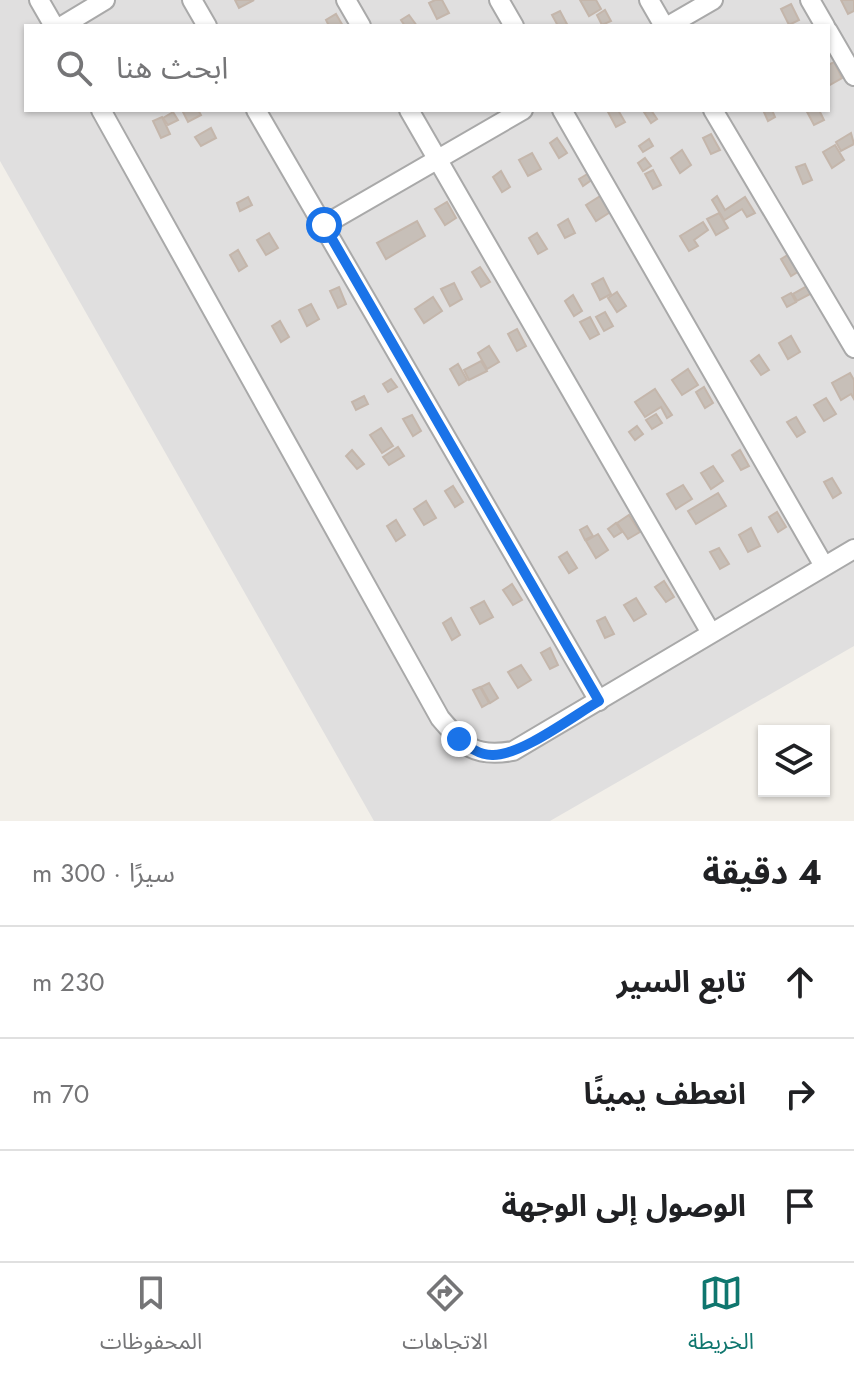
<!DOCTYPE html>
<html lang="ar">
<meta charset="utf-8">
<style>
body{margin:0;font-family:Jost,"Noto Sans Arabic",sans-serif;background:#f2f2f2;color:#202124;direction:rtl}
.controls{position:absolute;right:24px;bottom:24px;display:grid;overflow:hidden;border-radius:0px;box-shadow:0 2px 6px #0004}
.controls button{width:72px;height:72px;display:grid;place-items:center;padding:0;border:0;border-bottom:2px solid #e0e0e0;background:#fff;color:#202124;font:40px sans-serif}
.stop{position:absolute;width:24px;height:24px;margin:-18px;border:6px solid #1a73e8;border-radius:50%;background:#fff}
.stop.end{background:#1a73e8;border-color:#fff;box-shadow:0 2px 8px #0008}
.list{margin:0;padding:0;list-style:none}
h2{display:flex;justify-content:space-between;align-items:center;height:104px;margin:0;padding:0 32px;font-size:34px}
h2 small{font-size:26px;font-weight:400;color:#757577}
.list li{display:grid;grid-template-columns:52px 1fr auto;gap:24px;align-items:center;box-sizing:border-box;height:112px;padding:0 32px;border-top:2px solid #e0e0e0}
.list b{display:block;font-size:30px;white-space:nowrap}
.list em{font-size:26px;font-style:normal;color:#757577}
.icon{flex:none;width:44px;height:44px;fill:none;stroke:currentColor;stroke-width:2;stroke-linecap:round;stroke-linejoin:round}
.map{position:relative;flex:none;width:854px;height:821px;overflow:hidden;direction:ltr}
.search{position:absolute;background:#fff;box-shadow:0 2px 6px #0004;left:24px;right:24px;top:24px;height:88px;display:flex;align-items:center;gap:20px;box-sizing:border-box;padding:0 28px;border-radius:0px;color:#757577;font-size:30px}
.sheet{height:440px;background:#fff}
nav{display:flex;justify-content:space-around;align-items:center;box-sizing:border-box;height:112px;border-top:2px solid #e0e0e0;background:#fff;font-size:22px;color:#757577}
nav a{display:grid;justify-items:center;gap:4px}
nav .on{color:#0f766e}
.map>svg:first-child{display:block}
</style>
<div class="map">
<svg width="854" height="821" viewBox="0 0 854 821">
<rect width="100%" height="100%" fill="#f2efe9"/>
<path fill="#e0dfdf" fill-rule="evenodd" d="M0,0H854V646L550,821H374L0,161ZM26,26H828V110H26Z"/>
<g fill="#c7bfb8" stroke="#c4b6ab" stroke-width="2">
<path d="M235,0H254L239,8Z"/>
<path d="M435,0H442L449,13L437,19L429,3Z"/>
<path d="M580,0H596L601,9L589,16Z"/>
<path d="M841,0H854V11L848,14Z"/>
<path d="M791,4L799,20L789,25L781,9Z"/>
<path d="M605,10L611,21L602,25L597,15Z"/>
<path d="M560,11L568,26H558L552,15Z"/>
<path d="M336,14L343,26H329L326,20Z"/>
<path d="M409,15L417,26H405L401,20Z"/>
<path d="M834,62L842,78L828,86V65Z"/>
<path d="M182,110H198L201,115L188,122Z"/>
<path d="M607,110H618L625,122L616,127Z"/>
<path d="M651,110L657,119L651,123L644,112Z"/>
<path d="M763,110H772L775,117L768,121Z"/>
<path d="M806,110H819L824,120L814,125Z"/>
<path d="M173,112L178,120L168,125L163,118Z"/>
<path d="M162,117L170,134L161,138L153,121Z"/>
<path d="M211,128L216,138L201,146L195,137Z"/>
<path d="M851,133L854,144L841,151L836,142Z"/>
<path d="M711,134L720,150L711,154L703,138Z"/>
<path d="M557,138L567,153L559,158L550,143Z"/>
<path d="M649,139L653,146L643,152L639,146Z"/>
<path d="M835,145L844,160L832,168L823,152Z"/>
<path d="M682,150L691,165L680,173L671,158Z"/>
<path d="M532,153L541,169L528,176L519,160Z"/>
<path d="M645,158L651,166L643,171L638,163Z"/>
<path d="M805,164L812,180L803,184L796,167Z"/>
<path d="M653,170L661,185L653,189L645,174Z"/>
<path d="M501,171L510,187L502,192L493,177Z"/>
<path d="M589,173L593,179L583,186L579,179Z"/>
<path d="M602,195L612,211L596,221L586,205Z"/>
<path d="M717,196L725,210L745,197L755,213L747,217L742,209L724,220L712,200Z"/>
<path d="M248,197L252,205L240,211L237,203Z"/>
<path d="M447,202L456,218L445,225L435,209Z"/>
<path d="M719,213L728,228L716,235L707,219Z"/>
<path d="M568,219L575,233L565,238L558,225Z"/>
<path d="M417,221L425,236L386,259L377,243Z"/>
<path d="M703,222L708,230L694,240L698,246L689,251L680,236Z"/>
<path d="M269,233L278,248L266,255L257,240Z"/>
<path d="M537,233L547,249L538,254L529,238Z"/>
<path d="M238,250L247,266L239,271L230,255Z"/>
<path d="M791,253L801,270L791,276L781,259Z"/>
<path d="M480,267L490,282L481,287L472,272Z"/>
<path d="M603,278L611,294L600,300L592,284Z"/>
<path d="M454,283L462,299L450,306L441,289Z"/>
<path d="M809,285L812,293L797,301L793,294Z"/>
<path d="M339,287L346,304L338,308L330,291Z"/>
<path d="M617,292L626,306L617,312L608,298Z"/>
<path d="M791,293L796,302L787,307L782,298Z"/>
<path d="M573,295L582,311L574,316L565,301Z"/>
<path d="M433,297L442,311L424,323L415,309Z"/>
<path d="M311,304L319,319L307,326L299,310Z"/>
<path d="M605,312L613,326L604,331L596,317Z"/>
<path d="M590,317L599,334L590,339L580,322Z"/>
<path d="M280,321L289,337L281,342L272,326Z"/>
<path d="M517,329L526,346L517,351L508,334Z"/>
<path d="M791,336L800,352L788,359L779,343Z"/>
<path d="M489,346L499,362L487,369L478,353Z"/>
<path d="M759,355L769,370L761,375L751,361Z"/>
<path d="M481,361L487,371L469,380L464,370Z"/>
<path d="M458,364L467,380L459,385L450,369Z"/>
<path d="M688,369L698,385L682,395L672,380Z"/>
<path d="M850,373L854,380V399L851,394L841,400L832,383Z"/>
<path d="M391,379L397,387L388,392L383,384Z"/>
<path d="M704,387L713,403L705,408L696,392Z"/>
<path d="M655,389L672,415L667,418L661,407L645,417L635,402Z"/>
<path d="M364,396L368,404L356,410L352,402Z"/>
<path d="M826,398L836,414L824,421L814,405Z"/>
<path d="M656,414L662,423L652,429L646,420Z"/>
<path d="M412,415L421,431L413,436L403,419Z"/>
<path d="M796,417L805,432L797,437L787,422Z"/>
<path d="M637,426L643,434L635,440L629,432Z"/>
<path d="M381,428L393,446L382,453L370,435Z"/>
<path d="M398,447L404,456L389,465L383,457Z"/>
<path d="M352,450L364,464L357,469L346,456Z"/>
<path d="M740,450L749,466L741,470L732,455Z"/>
<path d="M713,466L723,481L711,489L701,473Z"/>
<path d="M832,478L841,493L833,498L824,482Z"/>
<path d="M683,485L692,499L676,509L667,494Z"/>
<path d="M453,486L463,502L455,507L445,491Z"/>
<path d="M718,493L726,506L696,524L688,511Z"/>
<path d="M426,501L436,518L424,525L414,509Z"/>
<path d="M777,512L786,527L778,532L769,517Z"/>
<path d="M629,515L640,532L628,539L617,523Z"/>
<path d="M396,520L405,535L396,541L387,526Z"/>
<path d="M616,523L622,532L614,537L608,529Z"/>
<path d="M587,526L593,536L585,540L580,530Z"/>
<path d="M751,528L760,546L748,552L739,535Z"/>
<path d="M598,534L608,550L596,558L586,541Z"/>
<path d="M719,548L729,564L720,569L710,552Z"/>
<path d="M567,552L577,568L569,573L559,557Z"/>
<path d="M664,581L674,597L666,602L655,587Z"/>
<path d="M512,584L522,600L513,605L503,590Z"/>
<path d="M636,598L646,614L634,621L624,605Z"/>
<path d="M484,601L493,617L480,624L471,608Z"/>
<path d="M605,617L614,634L605,638L597,621Z"/>
<path d="M451,618L460,635L452,640L443,623Z"/>
<path d="M550,648L558,665L550,669L541,653Z"/>
<path d="M521,665L531,680L518,688L508,672Z"/>
<path d="M489,683L498,698L490,703L481,687Z"/>
<path d="M480,687L489,703L482,707L473,690Z"/>
</g>
<g fill="none" stroke-linecap="round" stroke-linejoin="round">
<defs>
<g id="street">
<path d="M39,0L54,26"/>
<path d="M192,0L207,26"/>
<path d="M346,0L361,26"/>
<path d="M499,0L514,26"/>
<path d="M649,0L664,26"/>
<path d="M810,0L825,26"/>
<path d="M62,26L105,0"/>
<path d="M668,26L713,0"/>
<path d="M828,31L854,76"/>
<path d="M101,110L440,718C464,746 474,758 513,751L854,549"/>
<path d="M256,110L599,701"/>
<path d="M409,110L711,633"/>
<path d="M562,110L824,566"/>
<path d="M713,110L854,348"/>
<path d="M324,225L523,110"/>
</g>
</defs>
<use href="#street" stroke="#a9a9a9" stroke-width="22"/>
<use href="#street" stroke="#fff" stroke-width="18"/>
</g>
<g fill="none" stroke-linecap="round" stroke-linejoin="round">
<path stroke="#1a73e8" stroke-width="10" d="M324,225L599,701C573,716 521,756 492,755C479,755 469,747 459,739"/>
</g>
</svg>
<div class="controls">
<button><svg class="icon" aria-label="layers" viewBox="0 0 24 24"><path d="M12 4l9 5-9 5-9-5zM3 14l9 5 9-5"/></svg></button>
</div>
<div class="stop" style="left:324px;top:225px"></div>
<div class="stop end" style="left:459px;top:739px"></div>
<div class="search"><svg class="icon" aria-label="search" viewBox="0 0 24 24"><circle cx="10" cy="10" r="6"/><path d="M15 15l6 6"/></svg>ابحث هنا</div>
</div>
<section class="sheet">
<h2>4 دقيقة<small>سيرًا · 300 m</small></h2>
<ul class="list">
<li><svg class="icon" aria-label="ahead" viewBox="0 0 24 24"><path d="M12 20V5M6 11l6-6 6 6"/></svg><div><b>تابع السير</b></div><em>230 m</em></li>
<li><svg class="icon" aria-label="right" viewBox="0 0 24 24"><path d="M7 20v-9h11M14 6l5 5-5 5"/></svg><div><b>انعطف يمينًا</b></div><em>70 m</em></li>
<li><svg class="icon" aria-label="arrive" viewBox="0 0 24 24"><path d="M6 21V4h12l-3 4 3 4H6"/></svg><div><b>الوصول إلى الوجهة</b></div></li>
</ul>
</section>
<nav>
<a class="on"><svg class="icon" aria-label="map" viewBox="0 0 24 24"><path d="M3 6l6-2 6 2 6-2v14l-6 2-6-2-6 2zM9 4v14M15 6v14"/></svg>الخريطة</a>
<a><svg class="icon" aria-label="directions" viewBox="0 0 24 24"><path d="M12 3l9 9-9 9-9-9zM9 14v-3h6M13 9l2 2-2 2"/></svg>الاتجاهات</a>
<a><svg class="icon" aria-label="saved" viewBox="0 0 24 24"><path d="M7 4h10v16l-5-4-5 4z"/></svg>المحفوظات</a>
</nav>
